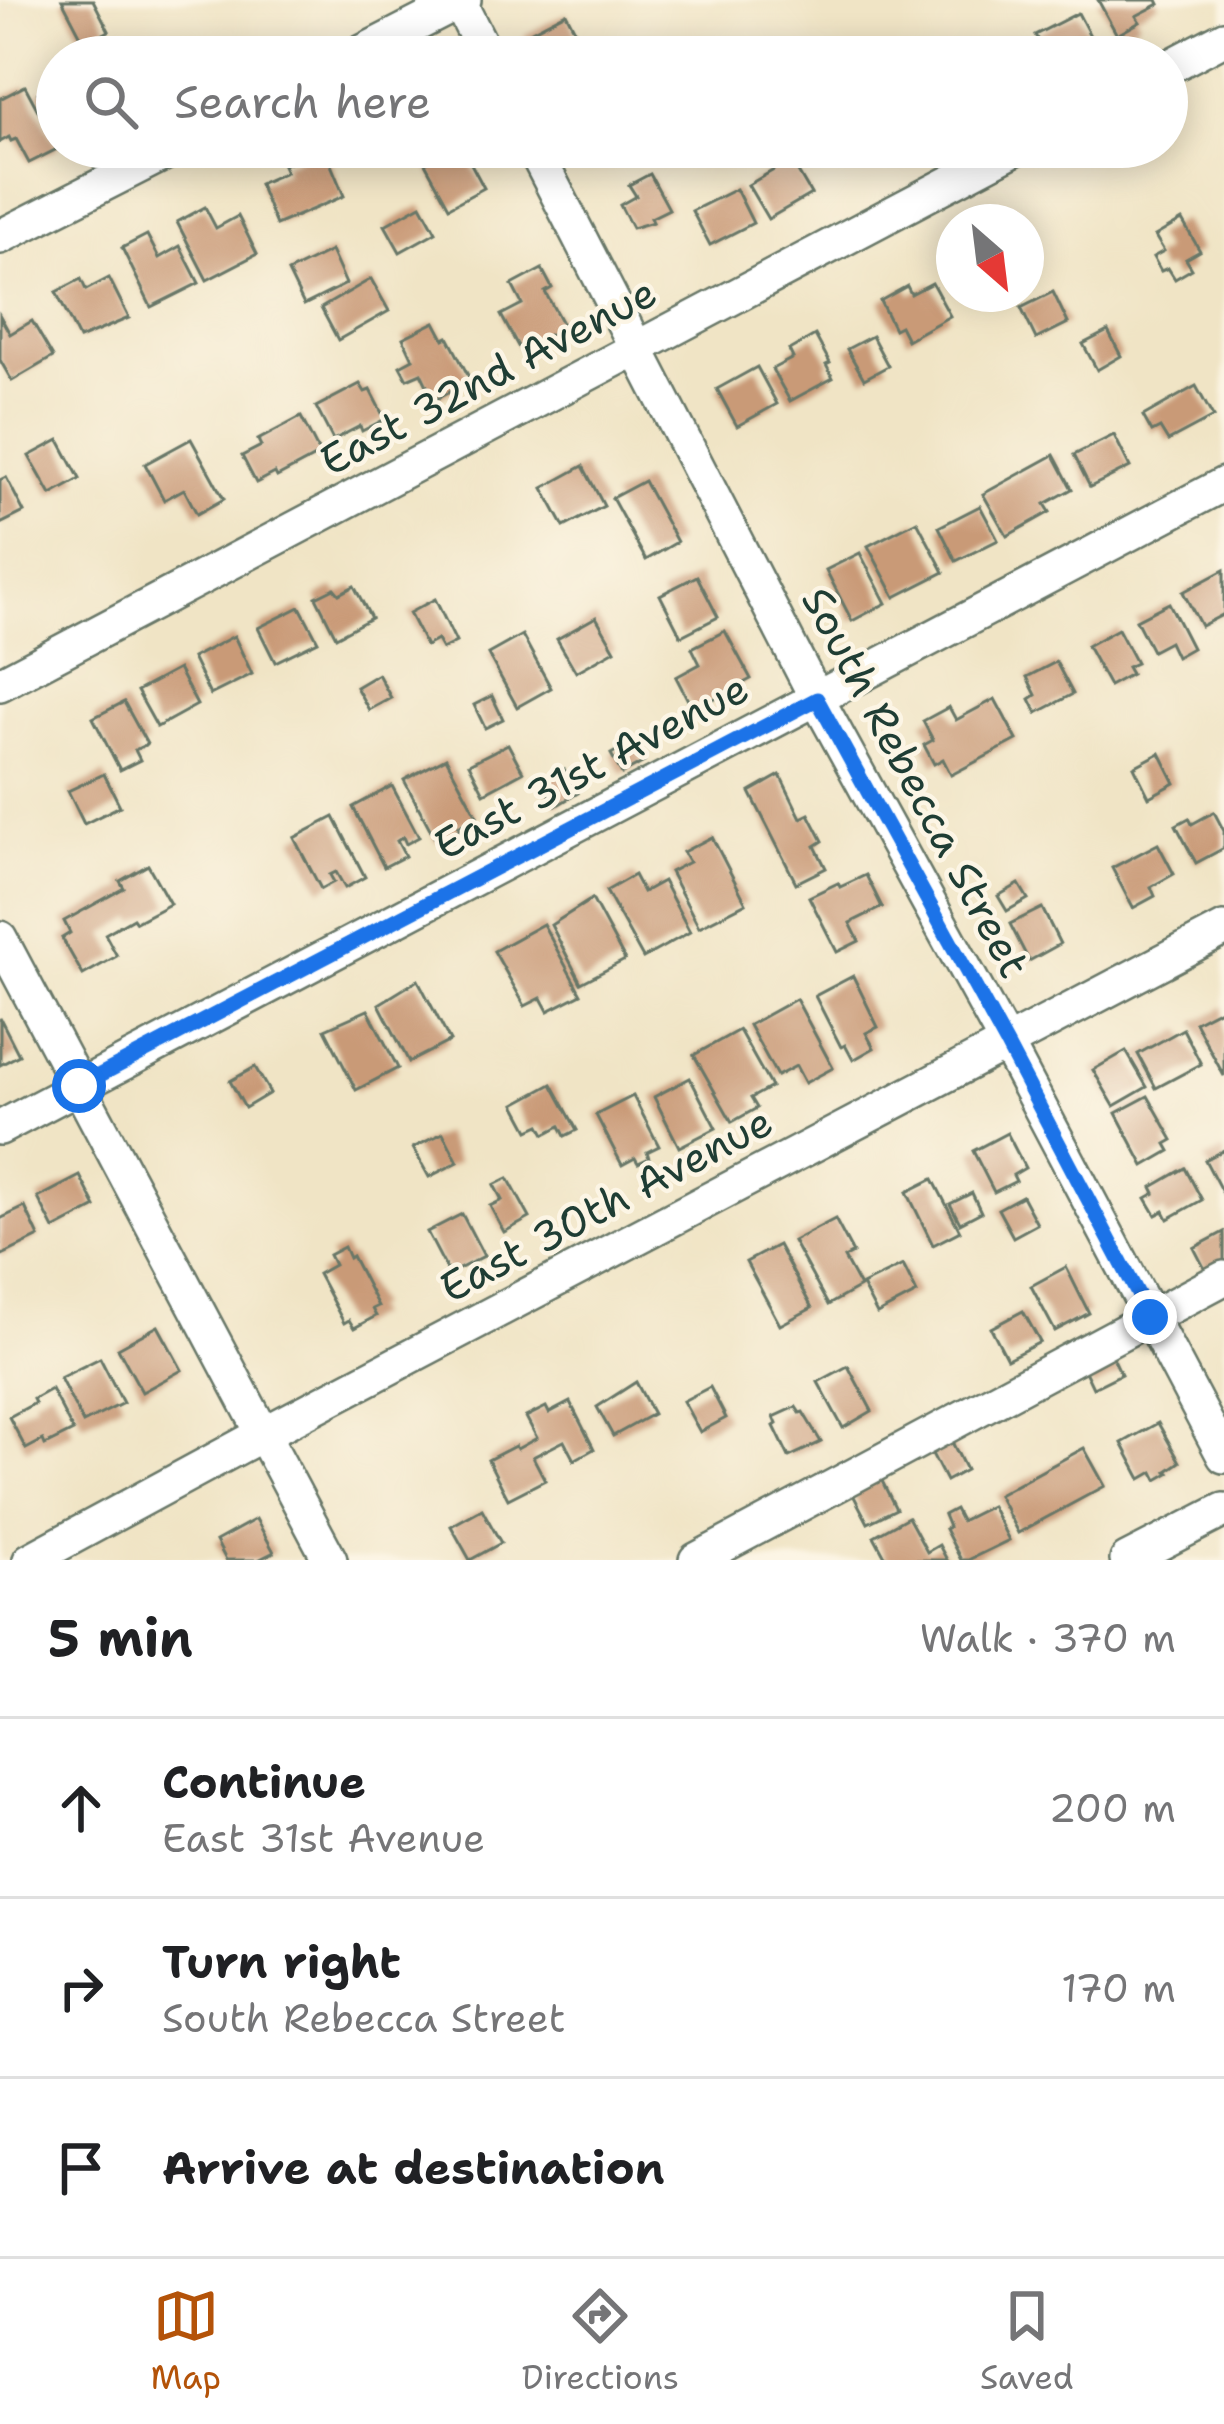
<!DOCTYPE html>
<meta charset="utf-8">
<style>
body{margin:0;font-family:"Shantell Sans",sans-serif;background:#f6f6f6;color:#202124}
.compass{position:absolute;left:936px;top:204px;width:108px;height:108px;border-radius:50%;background:#fff;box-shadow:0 6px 30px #0003;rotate:152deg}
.stop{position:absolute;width:36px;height:36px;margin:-27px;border:9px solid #1a73e8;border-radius:50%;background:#fff}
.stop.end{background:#1a73e8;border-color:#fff;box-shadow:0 3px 12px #0008}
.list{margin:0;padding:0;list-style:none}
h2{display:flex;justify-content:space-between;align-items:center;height:156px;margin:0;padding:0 48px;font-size:51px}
h2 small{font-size:39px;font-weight:400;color:#757577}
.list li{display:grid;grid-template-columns:78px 1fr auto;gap:36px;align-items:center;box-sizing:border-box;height:180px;padding:0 48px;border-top:3px solid #e0e0e0}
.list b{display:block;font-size:45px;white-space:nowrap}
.list p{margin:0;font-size:39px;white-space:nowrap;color:#757577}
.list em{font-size:39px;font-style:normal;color:#757577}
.icon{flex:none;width:66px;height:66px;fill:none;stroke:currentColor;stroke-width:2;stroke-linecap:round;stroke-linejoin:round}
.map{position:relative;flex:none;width:1224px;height:1560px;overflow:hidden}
.search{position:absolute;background:#fff;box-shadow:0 6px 30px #0003;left:36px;right:36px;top:36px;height:132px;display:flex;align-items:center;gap:30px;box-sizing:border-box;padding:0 42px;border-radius:66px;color:#757577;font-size:45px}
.sheet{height:696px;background:#fff}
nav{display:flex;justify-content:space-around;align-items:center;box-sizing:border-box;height:168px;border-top:3px solid #e0e0e0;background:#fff;font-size:33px;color:#757577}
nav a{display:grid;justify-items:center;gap:6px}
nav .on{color:#b45309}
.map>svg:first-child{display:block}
</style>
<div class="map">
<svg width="1224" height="1560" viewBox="0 0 1224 1560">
<rect width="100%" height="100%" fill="#fcf5e5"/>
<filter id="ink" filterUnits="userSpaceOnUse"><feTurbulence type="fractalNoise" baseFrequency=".00833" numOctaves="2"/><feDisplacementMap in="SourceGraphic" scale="24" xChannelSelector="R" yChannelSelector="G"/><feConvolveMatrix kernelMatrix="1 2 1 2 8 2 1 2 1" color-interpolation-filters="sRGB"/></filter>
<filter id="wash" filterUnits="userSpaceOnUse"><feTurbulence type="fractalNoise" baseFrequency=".004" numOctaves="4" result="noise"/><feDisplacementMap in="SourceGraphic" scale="48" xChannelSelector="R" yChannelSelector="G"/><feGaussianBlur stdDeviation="2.7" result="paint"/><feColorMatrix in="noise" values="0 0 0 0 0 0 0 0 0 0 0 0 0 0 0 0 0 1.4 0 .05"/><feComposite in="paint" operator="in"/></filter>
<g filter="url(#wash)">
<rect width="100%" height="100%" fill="#f0e4c5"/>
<g id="blocks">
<g fill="#c99a77">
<path d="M62,0H93L109,31L85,44Z"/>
<path d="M1098,0H1157L1159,4L1136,16L1140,22L1117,35Z"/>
<path d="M566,13L585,50L572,57H535L524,35Z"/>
<path d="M1078,13L1098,51L1086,57H1047L1035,35Z"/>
<path d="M658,39L668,57H635L633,52Z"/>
<path d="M1021,43L1029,57H995Z"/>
<path d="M57,83V128L38,93Z"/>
<path d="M25,86L57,146V149L29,163L16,139L11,141L9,137L0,142V99Z"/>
<path d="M455,147H462L484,188L449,207L425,163Z"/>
<path d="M324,148L344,196L276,225L259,184L286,172L283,165Z"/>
<path d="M791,160L811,194L768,219L748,185Z"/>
<path d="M650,174L669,209L651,218L653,222L632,228L620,205L636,196L629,185Z"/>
<path d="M736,189L753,223L710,245L692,211Z"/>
<path d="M421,205L436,232L400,252L385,225Z"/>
<path d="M205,207L216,228L238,216L257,254L207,280L177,222Z"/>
<path d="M1182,220L1200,251L1186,259L1192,269L1175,279L1168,268L1161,271L1153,257L1164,251L1155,236Z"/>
<path d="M147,235L159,258L180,246L199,283L151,307L122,248Z"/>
<path d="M331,251L346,284L304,305L288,272Z"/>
<path d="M542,269L552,288L545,292L564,327L520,350L501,315L522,304L512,285Z"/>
<path d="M109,278L129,318L79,339L56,292L81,279L86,290Z"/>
<path d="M371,279L389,311L338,340L321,308Z"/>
<path d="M932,283L950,316L907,340L900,326L894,329L880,301L907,286L911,294Z"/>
<path d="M1053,292L1068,323L1036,339L1021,308Z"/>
<path d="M0,316L10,334L32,321L53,357L12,381L0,360Z"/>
<path d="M435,322L444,339L448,337L471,381L434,400L421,373L407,379L400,366L413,359L403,338Z"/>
<path d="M1108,331L1121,356L1097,370L1083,344Z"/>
<path d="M815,335L830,363L826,365L833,378L790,401L772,369L793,358L789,350Z"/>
<path d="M872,336L888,366L864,379L847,349Z"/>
<path d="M757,367L777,404L737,426L717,389Z"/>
<path d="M360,384L365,392L370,390L385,419L362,431L360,426L333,440L316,407Z"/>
<path d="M1196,386L1213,417L1168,441L1160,428L1152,432L1143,416Z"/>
<path d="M301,417L320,454L277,477L275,473L256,483L242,456L261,446L258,440Z"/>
<path d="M1114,435L1130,467L1090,487L1074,455Z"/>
<path d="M191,439L224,499L197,514L184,489L164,500L145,464Z"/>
<path d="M59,440L80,479L51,495L29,456Z"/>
<path d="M1054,455L1072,489L1045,504L1050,512L1007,536L983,494Z"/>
<path d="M583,466L604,506L564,527L543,488Z"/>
<path d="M6,477L24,512L0,524V480Z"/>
<path d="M644,481L677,542L646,560L612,498Z"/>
<path d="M980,506L998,540L956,561L939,527Z"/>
<path d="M917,521L944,572L895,597L868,546Z"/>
<path d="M860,553L886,603L852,621L826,570Z"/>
<path d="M1224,570V614L1201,626L1183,592Z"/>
<path d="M697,576L718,617L681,636L660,595Z"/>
<path d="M354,586L371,618L336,637L316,597L334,588L339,594Z"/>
<path d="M435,599L456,642L442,649L437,640L426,646L409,613Z"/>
<path d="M1169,603L1192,648L1176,657L1169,642L1152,651L1136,620Z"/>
<path d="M300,607L318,641L275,662L258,628Z"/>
<path d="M596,617L615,650L576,672L557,639Z"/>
<path d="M1118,629L1136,663L1127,667L1131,674L1109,686L1087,646Z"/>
<path d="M725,631L751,679L693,710L676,677L700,664L692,648Z"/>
<path d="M522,635L551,688L517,707L488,654Z"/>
<path d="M234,636L252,674L210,695L192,658Z"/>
<path d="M1056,662L1073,694L1037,713L1030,699L1036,695L1027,677Z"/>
<path d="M178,669L197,705L157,727L137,691Z"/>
<path d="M378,674L391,698L369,710L356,687Z"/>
<path d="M492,696L503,719L485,728L474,705Z"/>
<path d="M995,699L1017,740L951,775L943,759L934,764L924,745L933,740L923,721L949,707L956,720Z"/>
<path d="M124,702L147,744L135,750L140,760L120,770L93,718Z"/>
<path d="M632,742L644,762L622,774L611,754Z"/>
<path d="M508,744L523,772L484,793L469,764Z"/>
<path d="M1160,753L1175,783L1149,797L1134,767Z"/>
<path d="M446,758L477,816L458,826L460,829L437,842L404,780Z"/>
<path d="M564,769L578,793L556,806L542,781Z"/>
<path d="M104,774L120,806L84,824L68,791Z"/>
<path d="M780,775L801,818L809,814L823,841L815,846L826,868L796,883L750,792Z"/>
<path d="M392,786L419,837L406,844L403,837L397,841L405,856L384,867L353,807Z"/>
<path d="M1214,812L1224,831V848L1196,863L1176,825L1189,818L1192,824Z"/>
<path d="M334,817L365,877L345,888L336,872L330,875L334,882L321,889L294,838Z"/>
<path d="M712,837L746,903L699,927L670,872L689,862L683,852Z"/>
<path d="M1158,844L1174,874L1151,887L1155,896L1133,908L1112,868Z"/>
<path d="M148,865L170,904L136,922L133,918L105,934L117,956L83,975L62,938L70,933L64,921L124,888L120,881Z"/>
<path d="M634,875L643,892L663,881L690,932L643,958L606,891Z"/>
<path d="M866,875L882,907L850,923L859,941L837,952L809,897L838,883L840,887Z"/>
<path d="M1019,884L1028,899L1007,911L998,896Z"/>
<path d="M592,899L625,960L581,983L551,925Z"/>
<path d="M1042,908L1060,944L1029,961L1010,924Z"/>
<path d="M543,924L581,994L548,1011L541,998L525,1006L494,951Z"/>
<path d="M853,976L878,1027L866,1033L874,1048L853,1060L845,1045L841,1047L815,996Z"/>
<path d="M418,980L450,1041L409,1062L379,1004Z"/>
<path d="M796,999L833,1068L805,1083L796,1066L777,1076L749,1025Z"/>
<path d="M1224,1007V1076L1195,1022Z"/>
<path d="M368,1010L398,1068L356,1090L325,1029Z"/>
<path d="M0,1018L19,1055L0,1065Z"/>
<path d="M1183,1029L1201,1064L1156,1088L1138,1054Z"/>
<path d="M739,1030L771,1087L751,1098L757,1108L732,1122L694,1055Z"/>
<path d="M1126,1051L1147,1087L1114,1106L1093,1070Z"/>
<path d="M255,1067L270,1093L245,1108L230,1081Z"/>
<path d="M690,1078L716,1128L679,1147L654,1097Z"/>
<path d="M552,1084L577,1130L565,1136L560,1126L545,1134L540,1125L529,1130L515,1104Z"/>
<path d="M633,1096L659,1146L647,1152L649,1158L638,1163L635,1158L622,1165L596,1115Z"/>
<path d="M1148,1096L1173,1140L1166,1144L1170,1151L1144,1166L1116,1113Z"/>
<path d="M443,1133L458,1162L429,1177L413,1148Z"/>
<path d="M1007,1133L1025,1168L1013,1175L1016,1181L994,1192L973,1151Z"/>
<path d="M1224,1150V1196L1205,1160Z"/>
<path d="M1185,1168L1202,1200L1168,1219L1164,1211L1156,1215L1146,1198L1155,1193L1152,1187Z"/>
<path d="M80,1176L96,1207L54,1229L38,1198Z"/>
<path d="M508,1178L530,1218L504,1232L490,1206L502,1200L494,1185Z"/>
<path d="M933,1179L960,1231L933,1245L907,1192Z"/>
<path d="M972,1193L981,1212L960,1223L950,1204Z"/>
<path d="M1022,1196L1037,1224L1013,1237L998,1209Z"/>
<path d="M25,1207L39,1237L0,1256V1219Z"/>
<path d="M462,1214L484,1256L449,1274L427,1232Z"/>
<path d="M835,1219L853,1253L844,1258L860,1287L828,1305L793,1241Z"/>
<path d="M1224,1232V1269L1209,1277L1194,1248Z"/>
<path d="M778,1245L812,1308L780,1325L746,1262Z"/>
<path d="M344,1247L349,1258L352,1256L378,1306L372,1309L376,1316L354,1328L349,1320L344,1323L318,1274L334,1265L329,1255Z"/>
<path d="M903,1265L917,1293L877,1314L862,1285Z"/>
<path d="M1066,1267L1089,1313L1055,1331L1031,1286Z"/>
<path d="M1023,1311L1040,1342L1007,1359L991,1328Z"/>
<path d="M158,1326L182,1370L142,1392L118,1348Z"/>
<path d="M1111,1353L1121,1374L1093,1388L1083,1367Z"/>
<path d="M100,1358L123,1403L83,1423L60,1378Z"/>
<path d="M848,1366L872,1411L843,1428L818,1382Z"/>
<path d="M636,1382L653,1414L613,1436L597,1407Z"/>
<path d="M710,1387L726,1418L700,1432L683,1401Z"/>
<path d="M51,1389L73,1431L45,1445L43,1440L26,1449L9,1417L35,1403L33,1399Z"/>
<path d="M570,1402L594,1449L574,1460L564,1441L533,1457L545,1480L508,1499L488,1460L515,1446L517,1449L537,1438L526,1417L546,1407L549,1413Z"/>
<path d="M796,1407L800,1413L803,1412L821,1442L789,1457L774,1426L777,1424L774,1417Z"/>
<path d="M1158,1423L1180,1462L1167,1471L1169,1473L1157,1480L1153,1472L1141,1479L1122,1443Z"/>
<path d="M949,1436L966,1470L946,1481L928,1446Z"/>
<path d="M1084,1448L1105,1486L1018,1533L998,1495Z"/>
<path d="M878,1473L896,1509L868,1523L849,1487Z"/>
<path d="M991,1506L1009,1540L968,1560H961L945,1529L949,1527L944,1515L955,1509L961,1521Z"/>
<path d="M482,1509L501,1543L470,1560L451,1526Z"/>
<path d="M908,1517L927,1552L939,1545L947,1560H887L874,1536Z"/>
<path d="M256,1519L274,1552L258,1560H226L216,1541Z"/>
</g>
</g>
</g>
<g filter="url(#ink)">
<use href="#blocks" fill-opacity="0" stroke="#687767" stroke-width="3"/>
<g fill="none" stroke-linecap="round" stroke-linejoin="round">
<defs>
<g id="minor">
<path d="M458,0L487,57"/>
<path d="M353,57L464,0"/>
<path d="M1167,68L1224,38"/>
<path d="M533,147L817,699L1007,1045L1224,1456"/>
<path d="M0,237L177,147"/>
<path d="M0,684L1018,147"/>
<path d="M0,938L330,1560"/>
<path d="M0,1128L1224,484"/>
<path d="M30,1560L263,1434L1224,929"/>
<path d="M696,1560L1224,1278"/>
<path d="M1127,1560L1224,1510"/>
</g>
</defs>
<use href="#minor" stroke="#687767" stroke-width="38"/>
<use href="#minor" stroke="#fff" stroke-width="33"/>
</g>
</g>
<g fill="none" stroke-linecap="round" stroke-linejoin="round" filter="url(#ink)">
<path stroke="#1a73e8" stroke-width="15" d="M79,1086L817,699L1007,1045L1150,1317"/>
</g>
<g text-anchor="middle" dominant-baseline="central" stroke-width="9" stroke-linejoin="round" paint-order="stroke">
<g font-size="42" fill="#1f3d34" stroke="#fcf5e5">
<text transform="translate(488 376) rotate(-28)">East 32nd Avenue</text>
<text transform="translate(591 766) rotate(-28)">East 31st Avenue</text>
<text transform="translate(916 782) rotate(62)">South Rebecca Street</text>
<text transform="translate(606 1204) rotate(-28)">East 30th Avenue</text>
</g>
</g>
</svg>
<svg class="compass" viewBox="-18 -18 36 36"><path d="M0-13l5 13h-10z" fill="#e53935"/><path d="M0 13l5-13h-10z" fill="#757577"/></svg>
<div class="stop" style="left:79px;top:1086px"></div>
<div class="stop end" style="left:1150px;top:1317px"></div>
<div class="search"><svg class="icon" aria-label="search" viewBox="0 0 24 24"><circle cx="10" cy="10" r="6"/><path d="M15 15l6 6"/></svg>Search here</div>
</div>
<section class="sheet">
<h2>5 min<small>Walk · 370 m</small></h2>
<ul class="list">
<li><svg class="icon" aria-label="ahead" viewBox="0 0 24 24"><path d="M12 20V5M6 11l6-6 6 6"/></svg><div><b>Continue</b><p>East 31st Avenue</p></div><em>200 m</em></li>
<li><svg class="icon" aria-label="right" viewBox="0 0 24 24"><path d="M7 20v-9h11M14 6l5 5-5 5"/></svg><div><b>Turn right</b><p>South Rebecca Street</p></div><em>170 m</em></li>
<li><svg class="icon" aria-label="arrive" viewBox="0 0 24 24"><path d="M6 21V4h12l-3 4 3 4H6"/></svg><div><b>Arrive at destination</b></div></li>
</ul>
</section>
<nav>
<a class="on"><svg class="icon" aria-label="map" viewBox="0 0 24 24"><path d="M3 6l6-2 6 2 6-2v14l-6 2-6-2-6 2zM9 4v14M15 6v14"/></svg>Map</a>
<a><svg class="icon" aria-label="directions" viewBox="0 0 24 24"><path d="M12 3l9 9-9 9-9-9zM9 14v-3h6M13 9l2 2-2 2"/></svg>Directions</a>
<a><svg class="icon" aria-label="saved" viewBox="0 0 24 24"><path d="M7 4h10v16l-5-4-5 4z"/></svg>Saved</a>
</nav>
